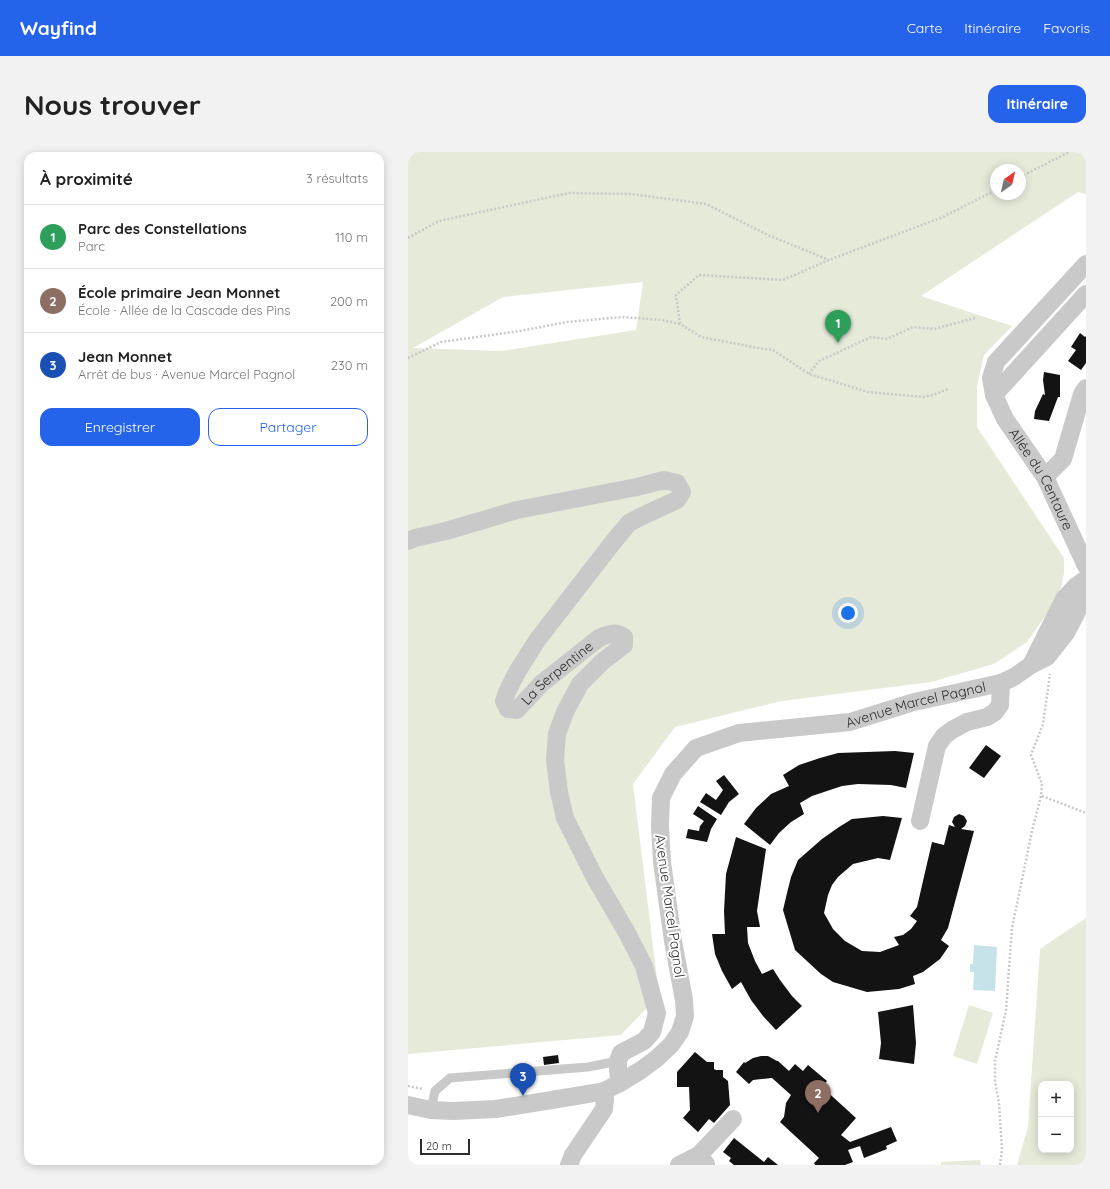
<!DOCTYPE html>
<html lang="fr">
<meta charset="utf-8">
<style>
body{margin:0;font-family:Quicksand,sans-serif;background:#f2f2f2;color:#222}
.controls{position:absolute;right:12px;bottom:12px;display:grid;overflow:hidden;border-radius:8px;box-shadow:0 2px 10px #0003}
.controls button{width:36px;height:36px;display:grid;place-items:center;padding:0;border:0;border-bottom:1px solid #e0e0e0;background:#fff;color:#222;font:20px sans-serif}
.compass{position:absolute;left:582px;top:12px;width:36px;height:36px;border-radius:50%;background:#fff;box-shadow:0 2px 10px #0003;rotate:34deg}
.scale{position:absolute;left:12px;bottom:10px;width:50px;box-sizing:border-box;padding-left:4px;border:2px solid #2c2c2c;border-top:0;font-size:11px;line-height:14px;white-space:nowrap;color:#2c2c2c;-webkit-text-stroke:3px #fff;paint-order:stroke}
.you{position:absolute;left:440px;top:461px;width:14px;height:14px;margin:-10px;border:3px solid #fff;border-radius:50%;background:#1a73e8;box-shadow:0 0 0 6px #1a73e833}
.badge{display:grid;place-items:center;width:26px;height:26px;border-radius:50%;background:#2563eb;color:#fff;font-size:13px;font-weight:700}
.pin{position:absolute;translate:-50% -33px;filter:drop-shadow(0 1px 2px #0008)}
.pin::after{content:'';position:absolute;top:21px;width:14px;height:12px;background:inherit;clip-path:polygon(0 0,100% 0,50% 100%)}
.list{margin:0;padding:0;list-style:none}
h2{display:flex;justify-content:space-between;align-items:center;height:52px;margin:0;padding:0 16px;font-size:17px}
h2 small{font-size:13px;font-weight:400;color:#767676}
.list li{display:grid;grid-template-columns:26px 1fr auto;gap:12px;align-items:center;box-sizing:border-box;height:64px;padding:0 16px;border-top:1px solid #e0e0e0}
.list b{display:block;font-size:15px;white-space:nowrap}
.list p{margin:0;font-size:13px;white-space:nowrap;color:#767676}
.list em{font-size:13px;font-style:normal;color:#767676}
.actions{display:flex;gap:8px;padding:12px 16px}
.actions a{flex:1;padding:9px 0;border:1px solid #2563eb;border-radius:12px;text-align:center;font-size:14px;color:#2563eb}
.actions .main{background:#2563eb;color:#fff}
.map{position:relative;flex:none;width:678px;height:1013px;overflow:hidden;border-radius:12px}
header{display:flex;align-items:center;gap:24px;box-sizing:border-box;height:56px;padding:0 20px;background:#2563eb;color:#fff}
header strong{font-size:19px}
nav{display:flex;gap:22px;margin-inline-start:auto;font-size:14px}
.intro{display:flex;align-items:center;justify-content:space-between;box-sizing:border-box;height:96px;padding:0 24px}
h1{margin:0;font-size:28px}
.button{padding:10px 18px;border-radius:12px;background:#2563eb;color:#fff;font-size:14px;font-weight:700}
main{display:flex;gap:24px;padding:0 24px}
aside{flex:1;background:#fff;border-radius:12px;box-shadow:0 2px 10px #0003}
.map>svg:first-child{display:block}
</style>
<header>
<strong>Wayfind</strong>
<nav><a>Carte</a><a>Itinéraire</a><a>Favoris</a></nav>
</header>
<div class="intro"><h1>Nous trouver</h1><a class="button">Itinéraire</a></div>
<main>
<aside>
<h2>À proximité<small>3 résultats</small></h2>
<ul class="list">
<li><span class="badge" style="background:#2e9e5b">1</span><div><b>Parc des Constellations</b><p>Parc</p></div><em>110 m</em></li>
<li><span class="badge" style="background:#8d6e63">2</span><div><b>École primaire Jean Monnet</b><p>École · Allée de la Cascade des Pins</p></div><em>200 m</em></li>
<li><span class="badge" style="background:#1a4fb4">3</span><div><b>Jean Monnet</b><p>Arrêt de bus · Avenue Marcel Pagnol</p></div><em>230 m</em></li>
</ul>
<div class="actions"><a class="main">Enregistrer</a><a>Partager</a></div>
</aside>
<div class="map">
<svg width="678" height="1013" viewBox="0 0 678 1013">
<rect width="100%" height="100%" fill="#fff"/>
<g fill="#e6ead9" fill-rule="evenodd">
<path d="M0,0H678V42L670,40L513,144L604,174L576,203L569,234V275L656,406V421L653,436L645,453L619,490L586,512L523,530L374,549L267,575L225,632L251,843L213,883L0,902ZM588,18H612V42H588ZM235,130L228,178L94,199L5,196L95,145Z"/>
<path d="M678,766V1013H609L620,975L632,797ZM633,932H663V998H633Z"/>
<path d="M561,853L585,861L569,912L545,904Z"/>
<path d="M572,1008L573,1013H533V1010Z"/>
</g>
<path fill="#c6e3e9" d="M566,793L589,795L587,839L565,838L566,820H562V812H565Z"/>
<g fill="#131313">
<path d="M672,181L677,185L678,184V211L673,218L660,209L668,198L663,195Z"/>
<path d="M636,220L652,223V245H650L641,269L626,267L627,259L635,242L637,243L635,228Z"/>
<path d="M578,593L593,604L576,626L561,616Z"/>
<path d="M487,599L506,601L498,636L483,633L450,632L434,634L404,644L392,651L396,662L383,670L371,681L362,693L336,672L348,656L363,642L381,634L375,623L391,613L412,606L430,601Z"/>
<path d="M316,623L331,642L321,650L313,663L292,650L298,641L308,648L315,638L308,629Z"/>
<path d="M290,654L309,667L303,677L299,690L278,686L280,677L291,679L292,674L296,669L285,662Z"/>
<path d="M551,662L556,664L559,669L557,674L553,677L566,679L540,776L533,788L541,794L532,807L515,820L505,824L507,832L491,837L459,840L425,830L413,822L387,798L375,758L379,741L383,725L390,708L414,687L431,675L444,667L475,664L494,666L482,708L470,706L445,712L430,725L424,733L420,743L416,761L425,777L437,789L454,799L472,800L491,793L486,785L495,783L503,777L509,769L502,764L509,755L524,690L536,693L541,673L547,675L544,670L546,665Z"/>
<path d="M328,685L358,697L349,759L352,775H339L340,791L347,809L354,822L365,817L372,828L384,844L394,854L368,878L355,864L343,848L333,830L324,837L314,819L307,802L304,782H317L316,759L318,722Z"/>
<path d="M505,853L508,891L506,912L471,907L473,891L470,860Z"/>
<path d="M287,900L299,910H306V917L308,918H315V925L320,929L322,953L306,971L301,967L290,980L275,966L282,958L281,935H269V920Z"/>
<path d="M150,903L151,911L136,913L135,905Z"/>
<path d="M353,904H360L369,909H370L381,919L387,912L395,919L400,913L419,929L414,935L448,966L433,983L442,990L483,975L489,989L478,994L479,997L456,1006L452,994L440,998L445,1010L437,1013H407L406,1011L411,1006L372,970L376,965L378,951L383,943L364,926L345,928L341,932L328,920L336,910L337,911L345,906Z"/>
<path d="M326,986L356,1010L360,1005L370,1013H326L321,1009L323,1006L315,1000Z"/>
</g>
<g fill="none" stroke-linecap="round" stroke-linejoin="round">
<g stroke="#c9c9c9" stroke-width="2.5" stroke-dasharray="2 2" stroke-linecap="butt">
<path d="M612,25L661,0"/>
<path d="M0,86L31,69L161,41L223,42L298,52L360,83L421,108"/>
<path d="M272,172L268,143L291,123L375,128L421,108L535,65L588,38"/>
<path d="M0,206L33,190L112,179L159,170L214,165L254,168L272,172L293,185L350,196L365,198L401,222L460,240L515,245L525,243L540,237"/>
<path d="M401,222L411,209L463,185L479,187L505,175L526,177L567,166"/>
<path d="M634,644L678,661"/>
<path d="M0,934L15,937"/>
<path d="M592,1013L594,998L591,951L587,930V909L598,858L604,776L624,679L633,644L634,632L623,603L635,572L642,522"/>
</g>
<path stroke="#c9c9c9" stroke-width="9" d="M23,958L27,939L42,926L180,915L210,909"/>
<g stroke="#c9c9c9" stroke-width="18">
<path id="s1" d="M678,112L588,210L583,226L586,243L597,267L637,325L678,414"/>
<path d="M586,243L678,142"/>
<path d="M637,325L655,307L674,242L678,236"/>
<path id="s2" d="M0,389L7,386L38,379L109,358L229,335L256,328L269,331L274,340L269,348L232,365L221,371L206,389L130,487L109,520L99,540L96,549L100,557L109,558L133,532L191,486C201,482 207,479 216,485V493L194,510L172,532L157,560L149,582L147,608L151,640L157,666L186,724L219,781L236,814L249,861L244,880L236,889L213,901L210,909V919L212,931"/>
<path d="M623,513L656,447L668,434L678,427"/>
<path d="M512,669L529,594L536,584L544,578L559,570L579,565L587,560L592,553L593,531"/>
<path id="s3" d="M0,953L23,958L45,959L88,957L174,943L196,939L212,931L233,918L248,907L263,893L272,880L277,864L276,848L265,789L254,710L252,674L253,646L265,622L288,596L331,581L442,570L506,550L593,531L606,525L623,513L639,505L658,481L672,454L678,436"/>
<path d="M291,1003L325,967"/>
<path d="M161,1013L165,1003L196,957L197,947L196,939"/>
<path d="M271,1013L291,1003L298,1012"/>
</g>
</g>
<g text-anchor="middle" dominant-baseline="central" stroke-width="4" stroke-linejoin="round" paint-order="stroke">
<g font-size="14" fill="#2c2c2c" stroke="#fff">
<text stroke="none"><textPath href="#s1" startOffset="264">Allée du Centaure</textPath></text>
<text stroke="none"><textPath href="#s2" startOffset="641">La Serpentine</textPath></text>
<text stroke="none"><textPath href="#s3" startOffset="819">Avenue Marcel Pagnol</textPath></text>
<text transform="translate(262 754) rotate(82)">Avenue Marcel Pagnol</text>
</g>
</g>
</svg>
<div class="controls">
<button>+</button>
<button>−</button>
</div>
<svg class="compass" viewBox="-18 -18 36 36"><path d="M0-13l5 13h-10z" fill="#e53935"/><path d="M0 13l5-13h-10z" fill="#767676"/></svg>
<div class="scale">20 m</div>
<div class="you"></div>
<div class="pin badge" style="left:430px;top:191px;background:#2e9e5b">1</div>
<div class="pin badge" style="left:410px;top:961px;background:#8d6e63">2</div>
<div class="pin badge" style="left:115px;top:944px;background:#1a4fb4">3</div>
</div>
</main>
